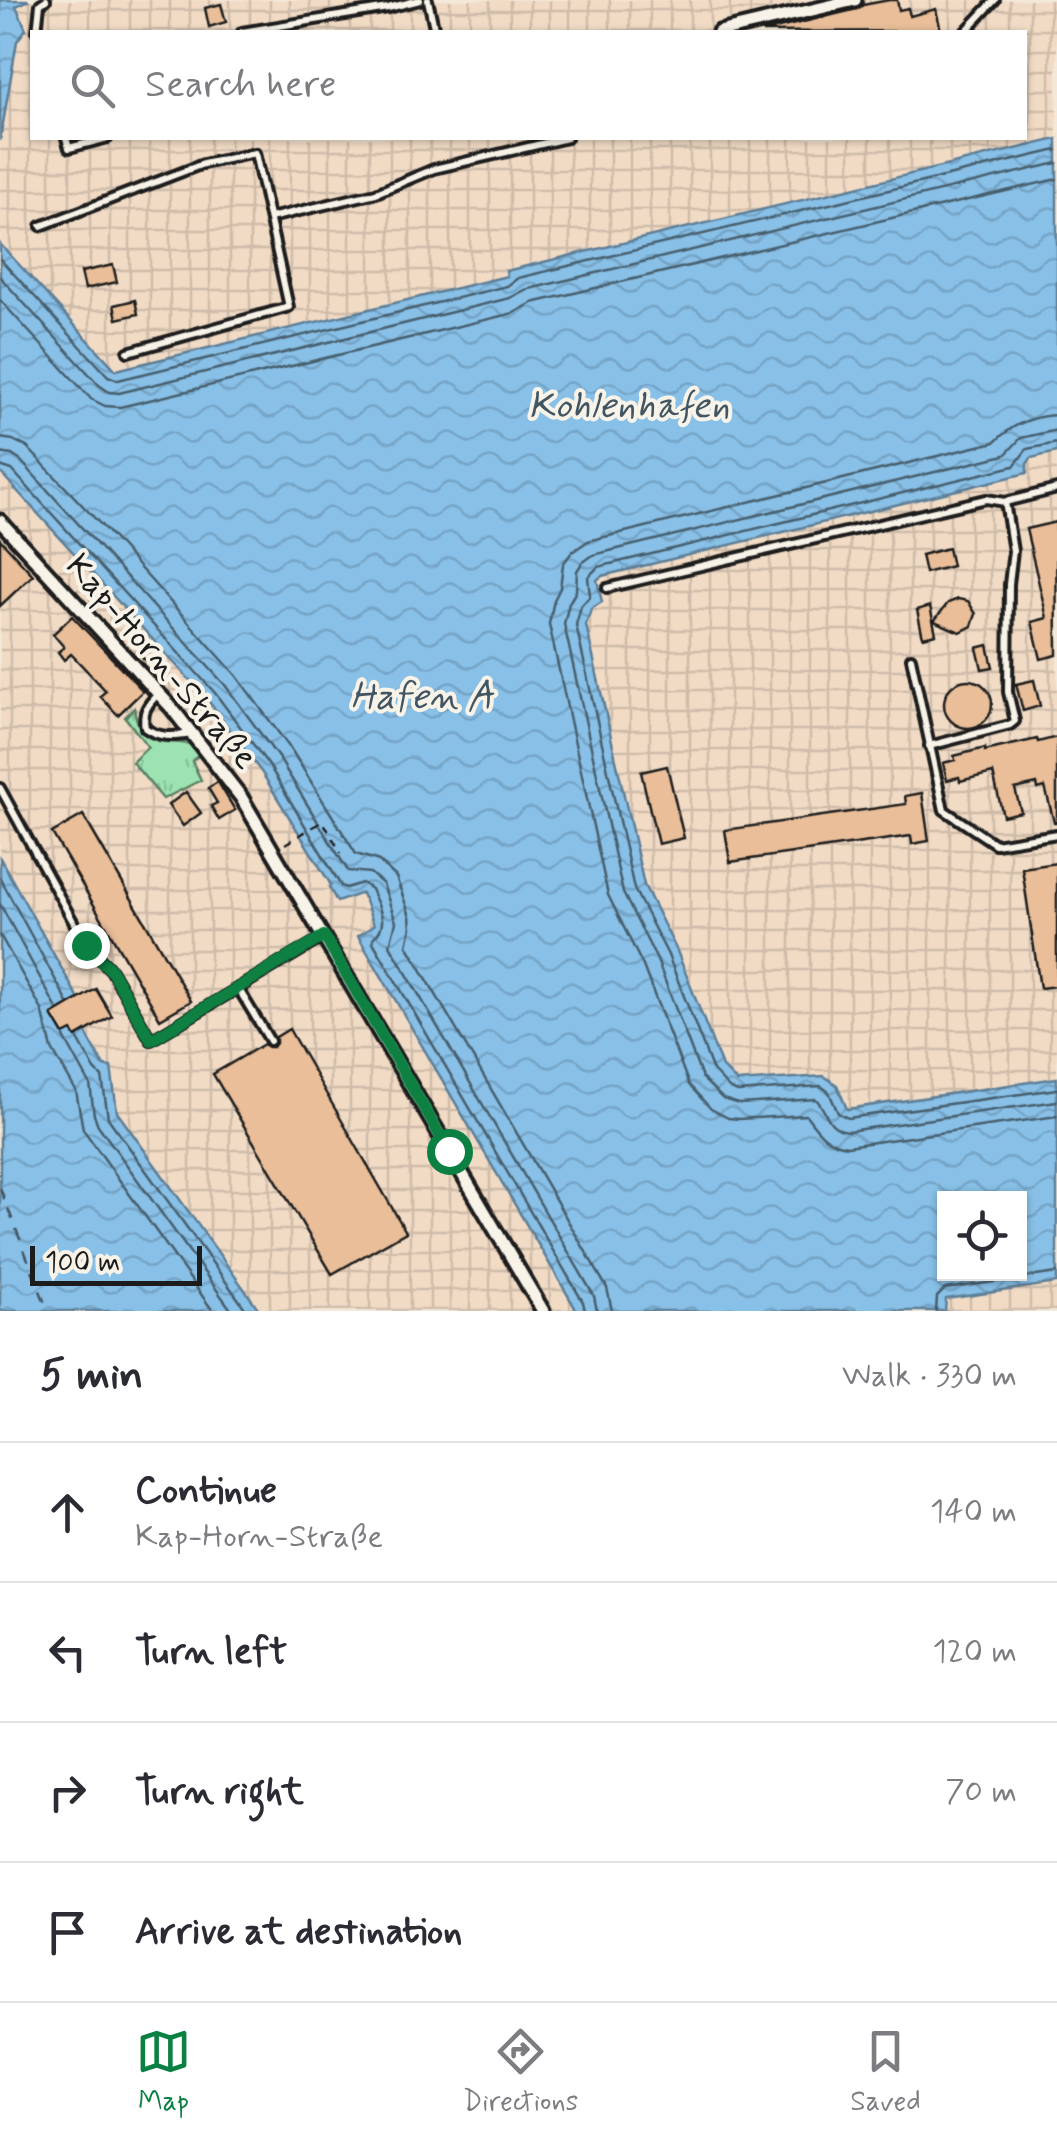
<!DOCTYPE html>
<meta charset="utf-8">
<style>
body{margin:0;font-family:Mynerve,sans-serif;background:#f2f2f3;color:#2b2b33}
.controls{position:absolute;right:30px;bottom:30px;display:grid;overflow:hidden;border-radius:0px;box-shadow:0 2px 8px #0004}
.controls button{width:90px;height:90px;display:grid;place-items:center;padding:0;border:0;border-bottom:2px solid #e1e1e2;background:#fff;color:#2b2b33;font:50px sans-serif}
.scale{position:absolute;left:30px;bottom:25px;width:172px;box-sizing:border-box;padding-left:10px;border:5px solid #1c1c1c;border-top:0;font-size:28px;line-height:35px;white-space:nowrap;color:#1c1c1c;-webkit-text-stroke:8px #f7f3e8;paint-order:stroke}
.stop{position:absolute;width:30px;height:30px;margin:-22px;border:8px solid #0b8043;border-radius:50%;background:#fff}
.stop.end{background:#0b8043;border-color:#fff;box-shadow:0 2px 10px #0008}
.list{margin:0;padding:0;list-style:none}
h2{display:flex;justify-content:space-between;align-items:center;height:130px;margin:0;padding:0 40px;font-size:42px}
h2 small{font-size:32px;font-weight:400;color:#7c7c81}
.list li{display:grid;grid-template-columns:65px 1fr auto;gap:30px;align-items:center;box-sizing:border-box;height:140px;padding:0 40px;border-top:2px solid #e1e1e2}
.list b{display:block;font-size:38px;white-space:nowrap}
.list p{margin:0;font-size:32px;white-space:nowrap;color:#7c7c81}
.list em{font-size:32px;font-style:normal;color:#7c7c81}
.icon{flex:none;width:55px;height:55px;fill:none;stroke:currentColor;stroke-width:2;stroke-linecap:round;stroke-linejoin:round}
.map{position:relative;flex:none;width:1057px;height:1311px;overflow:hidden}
.search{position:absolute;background:#fff;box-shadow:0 2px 8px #0004;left:30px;right:30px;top:30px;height:110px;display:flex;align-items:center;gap:25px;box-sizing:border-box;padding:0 35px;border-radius:0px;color:#7c7c81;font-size:38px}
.sheet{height:690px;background:#fff}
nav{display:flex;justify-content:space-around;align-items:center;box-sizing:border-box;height:140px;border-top:2px solid #e1e1e2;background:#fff;font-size:28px;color:#7c7c81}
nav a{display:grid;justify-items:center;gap:5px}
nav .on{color:#0b8043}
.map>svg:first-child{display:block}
</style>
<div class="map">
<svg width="1057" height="1311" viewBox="0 0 1057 1311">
<defs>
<pattern id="industrial-grid" width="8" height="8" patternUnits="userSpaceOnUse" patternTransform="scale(2.5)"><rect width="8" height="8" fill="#f1dbc5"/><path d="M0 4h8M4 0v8" fill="none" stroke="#cebba9"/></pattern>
<pattern id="grass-tufts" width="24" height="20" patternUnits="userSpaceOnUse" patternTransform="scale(2.5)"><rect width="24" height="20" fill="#9ce3b1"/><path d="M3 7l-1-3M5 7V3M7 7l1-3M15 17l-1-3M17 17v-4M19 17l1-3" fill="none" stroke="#86c298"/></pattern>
<pattern id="water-waves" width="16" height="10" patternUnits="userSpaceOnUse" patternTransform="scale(2.5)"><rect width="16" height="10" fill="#88c0e7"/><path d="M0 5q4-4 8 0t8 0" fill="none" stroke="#75a4c6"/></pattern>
</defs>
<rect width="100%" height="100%" fill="#f4e8d8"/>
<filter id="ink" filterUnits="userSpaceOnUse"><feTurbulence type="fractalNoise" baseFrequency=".01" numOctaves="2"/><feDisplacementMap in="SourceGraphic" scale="20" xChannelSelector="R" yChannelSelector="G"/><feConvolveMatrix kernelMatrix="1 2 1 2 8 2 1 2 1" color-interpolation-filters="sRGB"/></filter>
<g filter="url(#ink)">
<g fill="url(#industrial-grid)" fill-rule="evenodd">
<path d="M29,0H1057V139L507,271V276L116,370L0,244V141L17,41L20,34L16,6ZM32,32H1024V138H32Z"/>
<path d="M1057,452V1078L846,1109L844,1101L824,1076L737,1082L722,1067L677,951L644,885L586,625L597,580L602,576L1027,473V464L1031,458Z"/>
<path d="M0,472L207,699L262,773L331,886L362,893L374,926L358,936L577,1311H260L116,1112L111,1067L104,1066L87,1035L77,996L0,858Z"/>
<path d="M1057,1283V1311H945L946,1299Z"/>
</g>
<path fill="url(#grass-tufts)" stroke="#5c8066" stroke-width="2.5" d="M134,708C141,751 162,738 195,745L201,753L192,761L201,780L163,799L132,762L148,747L125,717Z"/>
<g fill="url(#water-waves)" stroke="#5d7e96" stroke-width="2.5" fill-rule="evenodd">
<path d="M0,0H29L16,6L26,29L17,41L0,141Z"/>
<path d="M1057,139V452L1031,458L1027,464V473L602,576L597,580L602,602L591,609L586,625L644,885L677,951L722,1067L737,1082L824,1076L837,1085L847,1109L1057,1078V1283L946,1299L945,1311H577L358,936L374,925L362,893L337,902L329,887L331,885L262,773L207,699L0,472V244L116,370L507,276L506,271ZM944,1198H1020V1274H944Z"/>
<path d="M0,858L77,996L87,1035L104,1066L111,1067L117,1112L260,1311H0Z"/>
</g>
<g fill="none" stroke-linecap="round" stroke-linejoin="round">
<g stroke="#475e6d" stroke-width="2.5">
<path d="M0,259L108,376L118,380L507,286L518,278L1057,150"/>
<path d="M0,277L99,385L109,392L119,393L510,298L525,290L1057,163"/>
<path d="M0,300L91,399L105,406L120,407L514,313L532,303L1057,179"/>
<path d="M1057,415C1032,416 1012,424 995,442L588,541L572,552L563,564L560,588L554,600L549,624L608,895L643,966L689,1085L711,1109L728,1118L739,1119L806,1115C818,1131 825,1143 847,1146L1057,1116"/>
<path d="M1057,430L1021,438L1005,455L593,555L582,563L577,571L576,591L569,603L564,624L623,893L657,960L702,1078L723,1099L739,1104L816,1099C828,1112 826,1128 848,1131L1057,1101"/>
<path d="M0,438L13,440L27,447L104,528L236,675L292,751L356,854L379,861L396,877L410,916L411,928L407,945L607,1288L612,1311"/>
<path d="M1057,443L1027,449L1014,466L598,567L588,577L590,596L581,606L576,625L634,889L668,955L713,1071L730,1089L738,1092L821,1086L829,1092L838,1113L848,1118L1057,1089"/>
<path d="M0,453L12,455L21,461L225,685L280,760L348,871L370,873L383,884L396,922L390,945L594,1296L597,1311"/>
<path d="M0,466L12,470L215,693L270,767L341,886L346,888L362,883L371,889C378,906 391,924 373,938V942L583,1302L585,1311"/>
<path d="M0,878L68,1003"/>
<path d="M0,904L57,1009"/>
<path d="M0,935L42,1010L52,1049L76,1091L83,1129L213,1311"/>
<path d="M64,1037L90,1084L94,1115L98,1125L232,1311"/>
<path d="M78,1039L95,1070L102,1077L108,1118L247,1311"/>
<path d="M936,1311L937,1297L945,1289L1057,1273"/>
</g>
<path stroke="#425563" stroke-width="2.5" stroke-dasharray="12 10" stroke-linecap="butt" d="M0,1188L48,1311"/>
</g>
<g fill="#e9be99" stroke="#1c1c1c" stroke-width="2.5">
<path d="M889,0H897L899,10L908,8L910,16L936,9L941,31L762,32L857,9L863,5Z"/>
<path d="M221,4L226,22L209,27L205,8Z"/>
<path d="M113,265L117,282L85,289L81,272Z"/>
<path d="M135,300L138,314L117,319L114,305Z"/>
<path d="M1056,522L1057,655L1041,659L1032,622L1047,618L1026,529Z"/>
<path d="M0,539L33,575L0,606Z"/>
<path d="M948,548L952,566L925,573L921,555Z"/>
<path d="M958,599L968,601L976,614L972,626L960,632L934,621L948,603Z"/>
<path d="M930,606L936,634L923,637L917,610Z"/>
<path d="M72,616L143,691L118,715L100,696L106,691L71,654L64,660L58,652L64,647L53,634Z"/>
<path d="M988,645L993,667L982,669L977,648Z"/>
<circle cx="968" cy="704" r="24"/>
<path d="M1034,680L1040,706L1023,711L1016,684Z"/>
<path d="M1057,737V822H1054L1045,787L1038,789L1037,784L1015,789L1021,812L1003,816L993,773L960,781L959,777L947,780L943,763L955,760L954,756L985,748V751L1037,739L1038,742Z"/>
<path d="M667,766L684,838L658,844L641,772Z"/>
<path d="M218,782L235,810L219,820L211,806L217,803L208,788Z"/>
<path d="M186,792L201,813L183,826L168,805Z"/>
<path d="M922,793L929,841L912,844L911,836L730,862L725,830L906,804L905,796Z"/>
<path d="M83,815L191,1001L160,1019L52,833Z"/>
<path d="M1057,863V986L1040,988L1022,868Z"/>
<path d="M96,989L112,1016L76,1037L72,1031L64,1035L52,1015Z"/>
<path d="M289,1029L406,1232L332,1274L213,1074L264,1044L268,1047H273L276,1043V1037Z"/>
</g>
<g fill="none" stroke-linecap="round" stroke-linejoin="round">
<defs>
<g id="lane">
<path d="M428,0L435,32"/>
<path d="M37,32L40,4L46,0"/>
<path d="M242,32L388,8L420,0"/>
<path d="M965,32L995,0"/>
<path d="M66,138L69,148L108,138"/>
<path d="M270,218L376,193L434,169L567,138"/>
<path d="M41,226L203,164L255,153L289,307L128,352"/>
<path d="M607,588L986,499L1005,502L1057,489"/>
<path d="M911,658L944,810L995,844L1057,834"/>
<path d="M158,694C147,705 142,712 145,728C160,738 173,737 191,734"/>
<path d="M929,746L1010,725L1015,721L1008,692L1009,584L1013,551L1005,502"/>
<path d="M0,788L86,945L111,970L151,1040L322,938"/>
<path d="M238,988L270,1041"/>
</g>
<g id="street">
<path d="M719,32L855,0"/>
<path d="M0,521L171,707L241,797L543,1311"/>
</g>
</defs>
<use href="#lane" stroke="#1c1c1c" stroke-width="14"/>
<use href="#street" stroke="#1c1c1c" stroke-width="19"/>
<g stroke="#1c1c1c" stroke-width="2.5" stroke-dasharray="8 8" stroke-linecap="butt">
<path d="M141,656L163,680"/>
<path d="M285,844L323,821L341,853"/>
</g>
<use href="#lane" stroke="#f7f3e8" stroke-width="6"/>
<use href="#street" stroke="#f7f3e8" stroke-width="11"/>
</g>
</g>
<g fill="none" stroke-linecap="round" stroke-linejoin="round" filter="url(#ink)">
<path stroke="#0b8043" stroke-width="12" d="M86,945L111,970L151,1040L324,936L449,1151"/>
</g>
<g text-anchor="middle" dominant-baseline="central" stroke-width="8" stroke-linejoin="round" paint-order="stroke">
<g font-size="35" fill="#1c1c1c" stroke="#f7f3e8">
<text transform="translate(161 662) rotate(49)">Kap-Horn-Straße</text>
</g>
<g font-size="38" font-style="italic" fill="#425563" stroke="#f7f3e8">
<text x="629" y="406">Kohlenhafen</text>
<text x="422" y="697">Hafen A</text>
</g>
</g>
</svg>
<div class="controls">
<button><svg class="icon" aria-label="locate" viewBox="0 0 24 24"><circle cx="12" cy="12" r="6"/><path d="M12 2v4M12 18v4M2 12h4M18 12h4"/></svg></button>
</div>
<div class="scale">100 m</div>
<div class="stop" style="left:449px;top:1151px"></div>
<div class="stop end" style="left:86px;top:945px"></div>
<div class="search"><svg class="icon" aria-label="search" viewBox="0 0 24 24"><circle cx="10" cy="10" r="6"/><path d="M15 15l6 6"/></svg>Search here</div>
</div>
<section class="sheet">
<h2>5 min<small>Walk · 330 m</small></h2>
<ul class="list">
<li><svg class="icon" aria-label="ahead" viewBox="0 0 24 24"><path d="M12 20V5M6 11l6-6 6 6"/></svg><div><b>Continue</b><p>Kap-Horn-Straße</p></div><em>140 m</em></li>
<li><svg class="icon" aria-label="left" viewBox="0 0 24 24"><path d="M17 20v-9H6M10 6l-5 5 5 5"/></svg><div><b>Turn left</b></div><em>120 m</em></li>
<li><svg class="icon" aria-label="right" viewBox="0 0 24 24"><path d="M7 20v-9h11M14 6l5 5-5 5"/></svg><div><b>Turn right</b></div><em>70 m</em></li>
<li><svg class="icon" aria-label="arrive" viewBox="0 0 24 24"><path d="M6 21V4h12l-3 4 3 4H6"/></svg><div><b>Arrive at destination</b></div></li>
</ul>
</section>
<nav>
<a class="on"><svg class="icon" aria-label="map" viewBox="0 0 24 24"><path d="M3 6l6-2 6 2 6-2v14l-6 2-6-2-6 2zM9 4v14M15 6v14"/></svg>Map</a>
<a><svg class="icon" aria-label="directions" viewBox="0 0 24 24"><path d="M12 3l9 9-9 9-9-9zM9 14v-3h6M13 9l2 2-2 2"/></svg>Directions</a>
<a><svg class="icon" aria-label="saved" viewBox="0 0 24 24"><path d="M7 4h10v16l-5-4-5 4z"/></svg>Saved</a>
</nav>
